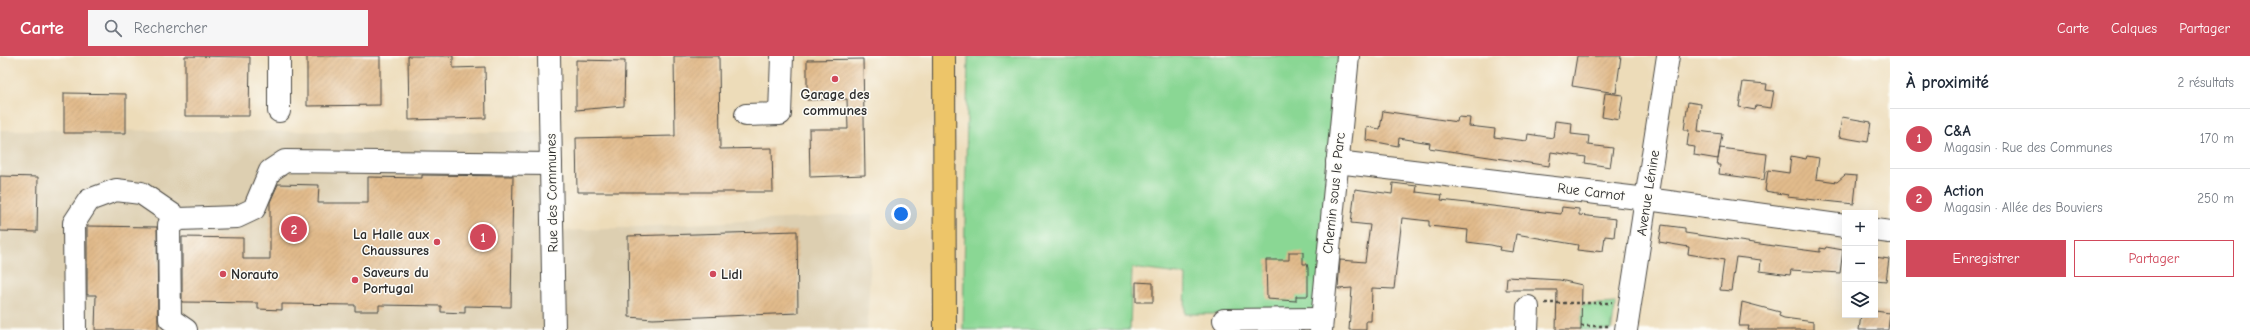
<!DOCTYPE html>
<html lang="fr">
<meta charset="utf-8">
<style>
body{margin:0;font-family:"Comic Neue",sans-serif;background:#f6f6f7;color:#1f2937}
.controls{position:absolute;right:12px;bottom:12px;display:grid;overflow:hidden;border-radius:0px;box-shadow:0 4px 16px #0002}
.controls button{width:36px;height:36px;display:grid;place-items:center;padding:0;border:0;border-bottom:1px solid #e0e1e3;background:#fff;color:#1f2937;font:20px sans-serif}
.you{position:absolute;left:901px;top:158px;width:14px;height:14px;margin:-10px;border:3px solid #fff;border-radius:50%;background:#1a73e8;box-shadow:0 0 0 6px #1a73e833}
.badge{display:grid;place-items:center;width:26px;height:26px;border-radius:50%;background:#d1495b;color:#fff;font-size:13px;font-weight:700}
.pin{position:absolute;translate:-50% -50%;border:2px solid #fff;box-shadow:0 1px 4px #0006}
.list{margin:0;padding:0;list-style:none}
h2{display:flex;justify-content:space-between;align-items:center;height:52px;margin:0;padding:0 16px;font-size:17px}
h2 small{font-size:13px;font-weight:400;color:#747a83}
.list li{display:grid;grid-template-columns:26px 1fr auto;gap:12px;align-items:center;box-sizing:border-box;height:60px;padding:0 16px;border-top:1px solid #e0e1e3}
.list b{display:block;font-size:15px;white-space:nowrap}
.list p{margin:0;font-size:13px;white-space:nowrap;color:#747a83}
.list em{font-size:13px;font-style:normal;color:#747a83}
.actions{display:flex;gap:8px;padding:12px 16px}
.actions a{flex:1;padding:9px 0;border:1px solid #d1495b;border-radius:0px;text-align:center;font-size:14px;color:#d1495b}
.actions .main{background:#d1495b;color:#fff}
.icon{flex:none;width:22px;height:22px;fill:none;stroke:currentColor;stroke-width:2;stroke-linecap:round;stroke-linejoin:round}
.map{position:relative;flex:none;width:1890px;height:274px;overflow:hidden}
header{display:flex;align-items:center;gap:24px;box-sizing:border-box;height:56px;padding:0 20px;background:#d1495b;color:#fff}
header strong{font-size:19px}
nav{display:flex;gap:22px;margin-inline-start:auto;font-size:14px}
.search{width:280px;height:36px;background:#f6f6f7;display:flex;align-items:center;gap:10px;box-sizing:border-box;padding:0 14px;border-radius:0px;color:#747a83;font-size:15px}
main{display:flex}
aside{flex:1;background:#fff}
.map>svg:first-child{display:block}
</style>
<header>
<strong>Carte</strong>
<div class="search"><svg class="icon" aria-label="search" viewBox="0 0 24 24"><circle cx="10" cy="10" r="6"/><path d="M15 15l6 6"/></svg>Rechercher</div>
<nav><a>Carte</a><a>Calques</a><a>Partager</a></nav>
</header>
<main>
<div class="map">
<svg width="1890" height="274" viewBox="0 0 1890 274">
<defs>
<pattern id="building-hatch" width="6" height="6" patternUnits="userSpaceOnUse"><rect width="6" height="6" fill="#e2bb8c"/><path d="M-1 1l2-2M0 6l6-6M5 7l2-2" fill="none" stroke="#c2a179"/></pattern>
</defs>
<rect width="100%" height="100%" fill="#fdfcf7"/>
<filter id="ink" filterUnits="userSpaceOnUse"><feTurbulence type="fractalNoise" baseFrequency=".025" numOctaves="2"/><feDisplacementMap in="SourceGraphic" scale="8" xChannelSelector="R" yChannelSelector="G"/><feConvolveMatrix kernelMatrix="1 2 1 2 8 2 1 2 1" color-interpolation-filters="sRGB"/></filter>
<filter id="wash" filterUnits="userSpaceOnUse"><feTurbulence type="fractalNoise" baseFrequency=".012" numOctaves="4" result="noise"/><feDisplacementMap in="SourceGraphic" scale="16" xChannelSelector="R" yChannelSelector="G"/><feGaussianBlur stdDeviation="0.9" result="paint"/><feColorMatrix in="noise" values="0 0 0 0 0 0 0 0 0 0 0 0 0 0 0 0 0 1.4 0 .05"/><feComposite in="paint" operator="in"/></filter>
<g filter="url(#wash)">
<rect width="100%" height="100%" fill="#eddcb9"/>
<path fill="#ddcfb1" d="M0,74L547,76L563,175L873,158L867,274H0Z"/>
<g fill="#8ad794" stroke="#5a8160">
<path d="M968,0H1339L1317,258H1185L1186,219L1132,212L1130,274H963Z"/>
<path d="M1616,247L1611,274H1581V249Z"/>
</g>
<g id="blocks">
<g fill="url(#building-hatch)">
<path d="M185,0L250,1L249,60H185Z"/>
<path d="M307,0H380V49L307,50Z"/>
<path d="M408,0H453V12L485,11L486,62L409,64Z"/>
<path d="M674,0H719L720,93L772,92L773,136H577L576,82L675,80Z"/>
<path d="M1577,0H1621L1616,37L1572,30Z"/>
<path d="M863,3L865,119L810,121L809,73H848L847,43L807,44V4Z"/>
<path d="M576,4L625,5L624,50L576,54Z"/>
<path d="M1743,26L1767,28L1766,34L1774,35L1771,52L1756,50L1755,54L1739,51Z"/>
<path d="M64,37L126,38V77H64Z"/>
<path d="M1605,37L1623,39L1619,64L1602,61Z"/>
<path d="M1688,46L1701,48L1698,75L1722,78L1718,103L1694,99L1695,91L1687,90L1689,74H1684Z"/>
<path d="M1383,55L1457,66L1458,61L1470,62L1469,70L1495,73L1494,81L1527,85L1528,78L1553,82L1555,65L1572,67L1571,78L1589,80L1588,89L1613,92L1610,111L1585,107L1586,101L1551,96L1549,110L1429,92L1430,87L1399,82L1398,90L1366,84L1367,71L1380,73Z"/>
<path d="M1842,61L1871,66L1868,86L1839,81Z"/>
<path d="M1720,92L1767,98L1764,124L1719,118L1720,109H1717Z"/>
<path d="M1791,100L1806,103L1807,100L1819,102L1816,123L1837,126L1845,119L1857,120L1854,148L1787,141L1788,139L1765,135L1768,114L1789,117Z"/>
<path d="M422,119L513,120L511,251L465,250V257L441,256V250L379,249V255H355V249L282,248V254L258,253V247L182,246V181L243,182V203H270V146L278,128L319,129L318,147H368V121L422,122Z"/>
<path d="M0,120L38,121L37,176L0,175Z"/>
<path d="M1393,127L1417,130L1416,136L1442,139L1441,144L1561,158L1562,151L1579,153V159L1616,163L1614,181L1605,180L1603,195L1596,194L1595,196L1577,194L1578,189L1516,178L1513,196L1499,194L1500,191L1491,189L1467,186L1468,174L1429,170V165L1402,162L1394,233L1372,232L1371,265H1366V274H1349L1352,232L1338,233L1340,204L1365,206L1370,169L1351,167L1355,133L1392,138Z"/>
<path d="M1662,169L1685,172V177L1767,189L1820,196V192L1825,193L1826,191L1843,194L1840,217L1791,214L1790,219L1760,215L1761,204L1736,201L1731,235L1720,234L1724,204L1688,198L1689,191L1659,186Z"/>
<path d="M87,170L157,171L158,274H95L96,239H87Z"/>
<path d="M797,175L798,257L653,263L629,261L628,180Z"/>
<path d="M1289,196H1303V208H1307L1308,212V240H1296V245L1267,243L1266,204H1289Z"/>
<path d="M1875,201L1889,203L1886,225L1875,224Z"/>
<path d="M1507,221L1560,224L1582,229L1581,274H1556L1557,234H1506Z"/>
<path d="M1136,226L1153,227V246H1136Z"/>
<path d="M1742,246L1780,256L1779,260L1784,262L1814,266V274H1748L1749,270H1739Z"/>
<path d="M1875,255L1890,257L1888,274H1859L1861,259H1875Z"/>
</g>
</g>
</g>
<g filter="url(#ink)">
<use href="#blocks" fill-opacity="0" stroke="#484640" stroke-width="1"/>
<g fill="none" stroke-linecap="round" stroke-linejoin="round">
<defs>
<g id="minor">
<path d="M279,0V55"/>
<path d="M549,0L554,274"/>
<path d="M746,59L780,58L782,0"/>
<path d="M1337,106L1647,143L1845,170"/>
<path d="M1875,174L1890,176"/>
<path d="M1224,264L1321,263"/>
<path d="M75,274L74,167L89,144L116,134L141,137L179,163"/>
<path d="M186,274L170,263L169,169L179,163L237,161L254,153L270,115L285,105L551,108"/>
<path d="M1321,274L1348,0"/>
<path d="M1527,274L1528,251"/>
<path d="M1626,274L1668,0"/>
</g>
<path id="major" d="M944,0L945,274"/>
</defs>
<use href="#minor" stroke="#484640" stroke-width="24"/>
<use href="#major" stroke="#484640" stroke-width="24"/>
<g stroke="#484640" stroke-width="2.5" stroke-dasharray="3 3" stroke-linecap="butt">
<path d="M1545,247H1612"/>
<path d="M1581,270H1608"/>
</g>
<use href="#minor" stroke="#fff" stroke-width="22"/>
<use href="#major" stroke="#edc569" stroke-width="22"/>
</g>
</g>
<g fill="#d1495b" stroke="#fdfcf7" stroke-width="1.5">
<circle cx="835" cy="23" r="4"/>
<circle cx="437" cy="186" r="4"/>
<circle cx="223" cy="218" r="4"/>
<circle cx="713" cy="218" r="4"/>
<circle cx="355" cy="224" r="4"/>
</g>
<g text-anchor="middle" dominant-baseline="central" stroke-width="3" stroke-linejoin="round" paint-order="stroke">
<g font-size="14" font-weight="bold" fill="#2b2b2b" stroke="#fdfcf7" text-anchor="start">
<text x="835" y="38" text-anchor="middle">Garage des<tspan x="835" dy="16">communes</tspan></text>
<text x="429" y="178" text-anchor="end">La Halle aux<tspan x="429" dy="16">Chaussures</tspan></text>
<text x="363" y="216">Saveurs du<tspan x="363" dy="16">Portugal</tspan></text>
<text x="231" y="218">Norauto</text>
<text x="721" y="218">Lidl</text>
</g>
<g font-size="14" fill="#2b2b2b" stroke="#fdfcf7">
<text transform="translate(1591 136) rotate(7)">Rue Carnot</text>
<text transform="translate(552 137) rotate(-91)">Rue des Communes</text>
<text transform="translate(1334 137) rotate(-84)">Chemin sous le Parc</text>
<text transform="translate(1648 137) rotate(-81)">Avenue Lénine</text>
</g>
</g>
</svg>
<div class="controls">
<button>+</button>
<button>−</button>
<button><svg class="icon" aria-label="layers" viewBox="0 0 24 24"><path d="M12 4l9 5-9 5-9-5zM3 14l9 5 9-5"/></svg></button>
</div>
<div class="you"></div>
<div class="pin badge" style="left:483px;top:181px">1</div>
<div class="pin badge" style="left:294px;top:173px">2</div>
</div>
<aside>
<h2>À proximité<small>2 résultats</small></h2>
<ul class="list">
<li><span class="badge">1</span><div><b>C&amp;A</b><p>Magasin · Rue des Communes</p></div><em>170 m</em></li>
<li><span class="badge">2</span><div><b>Action</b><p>Magasin · Allée des Bouviers</p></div><em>250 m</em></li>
</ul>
<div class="actions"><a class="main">Enregistrer</a><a>Partager</a></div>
</aside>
</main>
